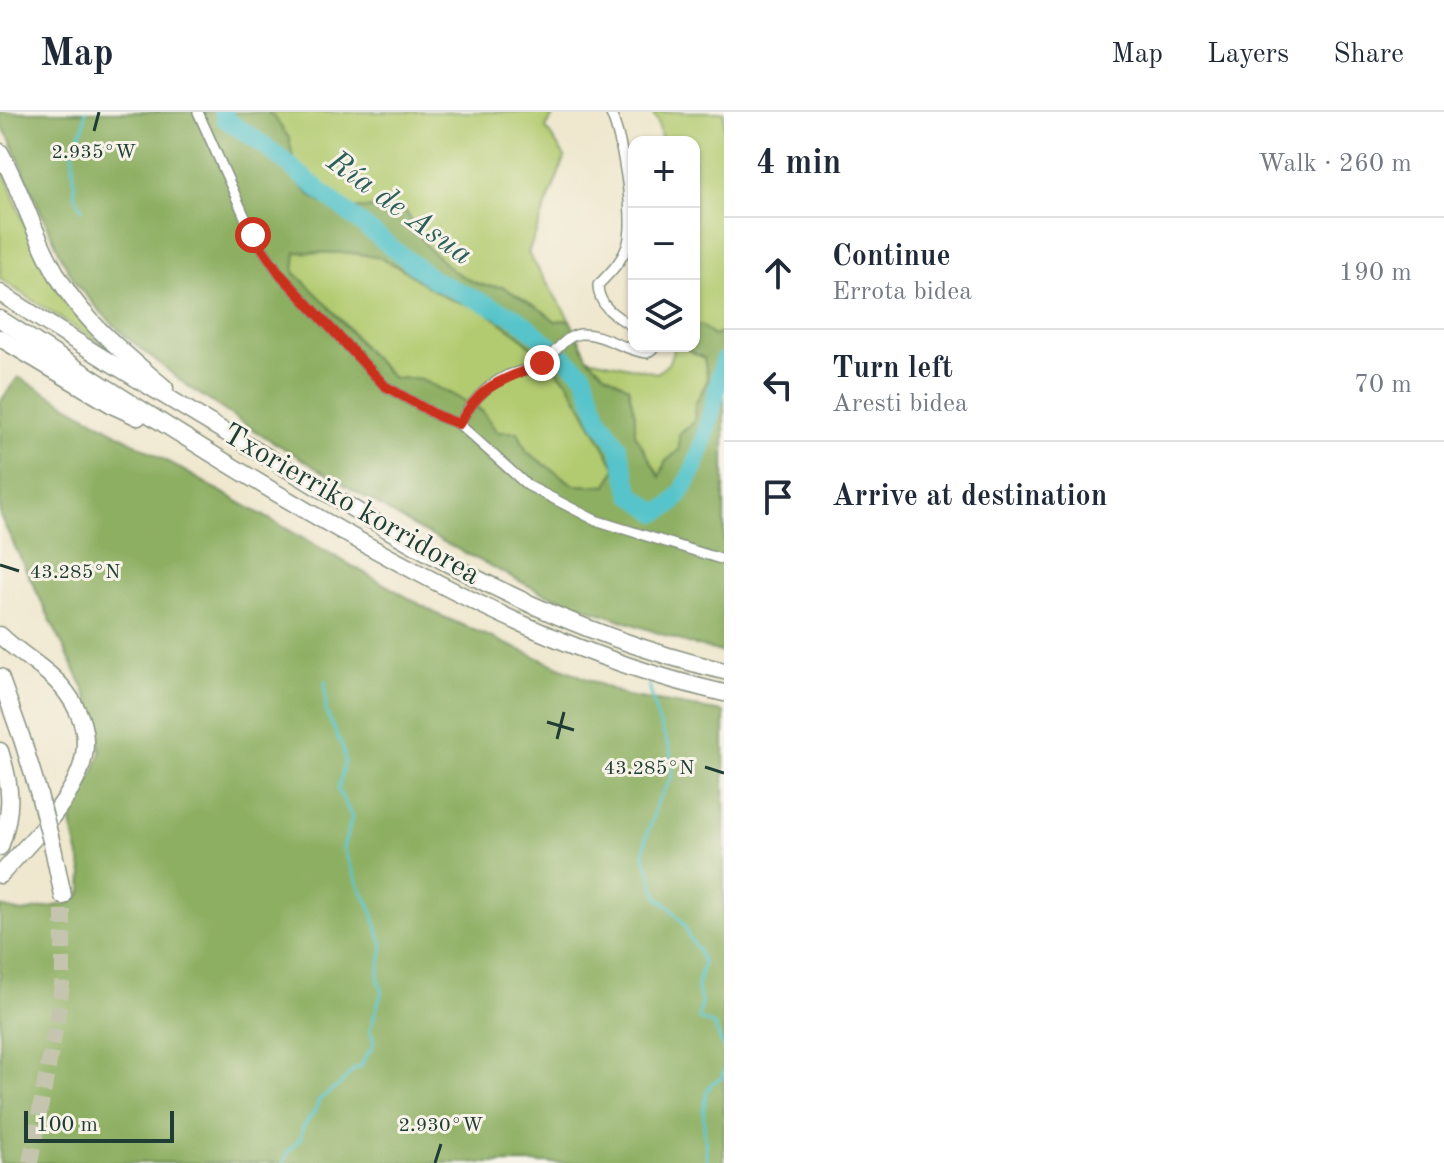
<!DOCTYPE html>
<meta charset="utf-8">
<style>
body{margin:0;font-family:"Old Standard TT",serif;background:#f6f6f7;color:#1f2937}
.controls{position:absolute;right:24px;top:24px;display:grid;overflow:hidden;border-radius:16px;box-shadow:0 2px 6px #0004}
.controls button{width:72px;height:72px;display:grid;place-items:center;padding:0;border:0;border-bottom:2px solid #e0e1e3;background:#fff;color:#1f2937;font:40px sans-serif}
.scale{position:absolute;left:24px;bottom:20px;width:150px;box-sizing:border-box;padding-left:8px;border:4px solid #1f3d34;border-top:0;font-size:22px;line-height:28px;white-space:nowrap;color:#1f3d34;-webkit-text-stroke:6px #f7f3e8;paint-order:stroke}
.stop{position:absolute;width:24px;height:24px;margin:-18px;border:6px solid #c8321e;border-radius:50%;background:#fff}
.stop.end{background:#c8321e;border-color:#fff;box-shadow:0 2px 8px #0008}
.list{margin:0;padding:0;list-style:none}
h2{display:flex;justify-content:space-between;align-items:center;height:104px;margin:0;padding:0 32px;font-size:34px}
h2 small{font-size:26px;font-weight:400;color:#747a83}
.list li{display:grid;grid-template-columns:52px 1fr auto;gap:24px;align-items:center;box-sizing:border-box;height:112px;padding:0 32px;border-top:2px solid #e0e1e3}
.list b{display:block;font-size:30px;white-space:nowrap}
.list p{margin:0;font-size:26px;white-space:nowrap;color:#747a83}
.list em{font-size:26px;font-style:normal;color:#747a83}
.icon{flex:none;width:44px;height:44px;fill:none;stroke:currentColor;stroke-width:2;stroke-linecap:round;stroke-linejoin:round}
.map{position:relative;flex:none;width:724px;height:1051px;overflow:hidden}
header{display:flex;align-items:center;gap:48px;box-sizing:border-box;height:112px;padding:0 40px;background:#fff;border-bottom:2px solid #e0e1e3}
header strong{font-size:38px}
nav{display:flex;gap:44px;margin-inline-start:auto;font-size:28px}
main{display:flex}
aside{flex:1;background:#fff}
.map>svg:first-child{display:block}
</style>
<header>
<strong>Map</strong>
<nav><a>Map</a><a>Layers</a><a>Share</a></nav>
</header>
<main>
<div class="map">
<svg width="724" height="1051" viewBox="0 0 724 1051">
<rect width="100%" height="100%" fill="#f7f3e8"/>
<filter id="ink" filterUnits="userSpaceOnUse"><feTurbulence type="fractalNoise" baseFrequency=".0125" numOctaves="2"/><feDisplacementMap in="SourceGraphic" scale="16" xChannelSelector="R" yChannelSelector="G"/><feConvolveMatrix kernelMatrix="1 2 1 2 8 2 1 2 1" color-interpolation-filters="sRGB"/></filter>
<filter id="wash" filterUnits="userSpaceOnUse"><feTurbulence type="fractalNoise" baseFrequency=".006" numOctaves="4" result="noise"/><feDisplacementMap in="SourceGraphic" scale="32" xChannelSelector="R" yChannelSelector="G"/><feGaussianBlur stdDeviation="1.8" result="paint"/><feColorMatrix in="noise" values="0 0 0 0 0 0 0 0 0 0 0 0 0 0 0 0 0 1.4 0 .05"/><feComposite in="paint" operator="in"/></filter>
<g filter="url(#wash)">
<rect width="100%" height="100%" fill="#efe7ce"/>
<g fill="#b2cb70" stroke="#688452" stroke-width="2">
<path d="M266,0H555L546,16L565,45L528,141L570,208L555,209L543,199L503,175L486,174L473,170L453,159L427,135L406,100L382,96L332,97L312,85L298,71L289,26Z"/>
<path d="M652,0H724V220L713,224L701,213L694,215V30H662L658,10Z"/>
<path d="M0,56L5,61C30,131 53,189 111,239L0,167Z"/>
<path d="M296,140L351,141L379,145L401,156L428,175L447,186L482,197L520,224L568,270L616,356L607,374L574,373L527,340L518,320H497L482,299L451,282L420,267L393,266L369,242L347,214L294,160Z"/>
<path d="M675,234H686V237L704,246L708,268L695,292L694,310L679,323V338L665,350L660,366L635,322V303L628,275L606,262L588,246L657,261L668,252Z"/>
</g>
<g fill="#8daf62" stroke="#56764b" stroke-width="2" fill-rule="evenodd">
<path d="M0,0H266L274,5L289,26L298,71L312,85L332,97L382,96L406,100L427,135L453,159L473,170L486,174L503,175L543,199L555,209L570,208L588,246L606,262L628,275L635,303V322L660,365L665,350L679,338V323L694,310L695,292L708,268L704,246L686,237V234H694V215L701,213L713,224L724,220V541L687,531L541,480L416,416L257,320L190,276L124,223L100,199L77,173L63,148L37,91L11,29L0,11ZM296,140L351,141L379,145L401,156L428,175L447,186L482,197L520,224L568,270L616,356L607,374L574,373L527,340L518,320H497L482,299L451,282L419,267L393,266L369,242L325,190L294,160Z"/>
<path d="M18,265L439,503L627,584L724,600V1051H0V795L23,800L70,791L82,780L83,762L71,711L74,695L91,666L101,641L97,611L85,579L0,404V290Z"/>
</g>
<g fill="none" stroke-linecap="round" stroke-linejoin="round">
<g stroke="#56c4ca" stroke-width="3">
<path d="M82,97L75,84L73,47V37L84,13L85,0"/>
<path d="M649,573L657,605L670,638L673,658L671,667L656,692L654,703L646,725L644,742L658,786L671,796L684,813L689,825L698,838L703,852L697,874L701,890L699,907L714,913L724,937"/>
<path d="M284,1051L287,1041L301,1026L303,1015L315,999L319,988L342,971L352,959L362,953L366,943L371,938L374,929L370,918L382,879L378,865L383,834L370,793L359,774L343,736L352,705L338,678L345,649L342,634L326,600L325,569"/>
<path d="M707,1051C706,1032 698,988 711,973C713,969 717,968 722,966L724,958"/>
</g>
<path stroke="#56c4ca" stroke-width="18" d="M223,0L225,7L264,33L354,106L434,168L517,206L584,262L599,305L619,336L631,382L657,401C662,398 669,395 673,391C702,360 713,289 724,248"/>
</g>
</g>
<g filter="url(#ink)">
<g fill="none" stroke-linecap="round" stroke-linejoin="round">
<path stroke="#c5c5af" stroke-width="16" stroke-dasharray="16 8" stroke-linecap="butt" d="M30,1051L57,907L63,866V784"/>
<defs>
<g id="minor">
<path d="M198,0L253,123L280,162L385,274L438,304L459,312L527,373L595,408L724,448"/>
<path d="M610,0C622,23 636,109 627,134C622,149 609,162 598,173C598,195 617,205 634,215"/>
<path d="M459,312C470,291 484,275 506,264C518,259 531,258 542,251C555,243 564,223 581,222C604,221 624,239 647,241L655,235V234"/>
</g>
<g id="trunk">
<path d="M0,565L22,627L38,679"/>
<path d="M53,736L63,784"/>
</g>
<g id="motorway">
<path d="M0,40C19,74 31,113 49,148C76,204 119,237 165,276"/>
<path d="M0,181C99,245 199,305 301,365C349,394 397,425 447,451C535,498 627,536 724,559"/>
<path d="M0,207C112,279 224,352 340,418C464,488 585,549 724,581"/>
<path d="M0,226L114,294L138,305"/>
<path d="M0,523C20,543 49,557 66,580C105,632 78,674 42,717C28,733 14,748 0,763"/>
<path d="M0,639C12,676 13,698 0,735"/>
</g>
</defs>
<use href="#minor" stroke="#879281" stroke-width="12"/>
<use href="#trunk" stroke="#879281" stroke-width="19"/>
<use href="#motorway" stroke="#879281" stroke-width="19"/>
<use href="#minor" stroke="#fff" stroke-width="9"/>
<use href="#trunk" stroke="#fff" stroke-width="16"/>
<use href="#motorway" stroke="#fff" stroke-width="16"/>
<defs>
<path id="trunk-bridge" d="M38,679L53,736"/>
</defs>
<use href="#trunk-bridge" stroke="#879281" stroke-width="19" stroke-linecap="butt"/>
<use href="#trunk-bridge" stroke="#fff" stroke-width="16"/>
</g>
</g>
<g fill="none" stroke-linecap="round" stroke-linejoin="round" filter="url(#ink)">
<path stroke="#c8321e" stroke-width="10" d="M253,123L280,162L385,274L438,304L459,312C484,268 500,271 542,251"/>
</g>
<path fill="none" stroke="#1f3d34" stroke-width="3" d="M94,19L99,0M0,453L19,459M547,610L574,618M557,627L564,600M705,655L724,661M435,1051L441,1032"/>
<g text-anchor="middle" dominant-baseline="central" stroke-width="6" stroke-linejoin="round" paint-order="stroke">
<g font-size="30" fill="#1f3d34" stroke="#f7f3e8">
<text transform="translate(351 393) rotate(30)">Txorierriko korridorea</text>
</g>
<g font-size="32" font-style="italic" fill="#2d5f5a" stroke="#f7f3e8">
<text transform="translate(399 97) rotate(36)">Ría de Asua</text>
</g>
</g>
<g font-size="20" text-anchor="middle" fill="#1f3d34" stroke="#f7f3e8" stroke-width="6" stroke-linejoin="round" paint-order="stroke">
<text x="94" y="46">2.935°W</text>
<text x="75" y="466">43.285°N</text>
<text x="649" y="662">43.285°N</text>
<text x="441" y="1019">2.930°W</text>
</g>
</svg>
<div class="controls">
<button>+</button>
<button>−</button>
<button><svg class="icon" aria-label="layers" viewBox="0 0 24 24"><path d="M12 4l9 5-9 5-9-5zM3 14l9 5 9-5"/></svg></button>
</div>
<div class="scale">100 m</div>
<div class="stop" style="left:253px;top:123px"></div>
<div class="stop end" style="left:542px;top:251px"></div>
</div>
<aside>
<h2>4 min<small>Walk · 260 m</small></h2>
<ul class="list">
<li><svg class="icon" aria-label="ahead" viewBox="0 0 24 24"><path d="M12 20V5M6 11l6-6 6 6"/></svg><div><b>Continue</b><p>Errota bidea</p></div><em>190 m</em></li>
<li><svg class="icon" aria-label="left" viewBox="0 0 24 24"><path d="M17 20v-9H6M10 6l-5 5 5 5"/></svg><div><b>Turn left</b><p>Aresti bidea</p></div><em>70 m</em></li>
<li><svg class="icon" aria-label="arrive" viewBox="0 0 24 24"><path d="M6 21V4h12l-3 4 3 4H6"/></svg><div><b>Arrive at destination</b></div></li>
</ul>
</aside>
</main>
